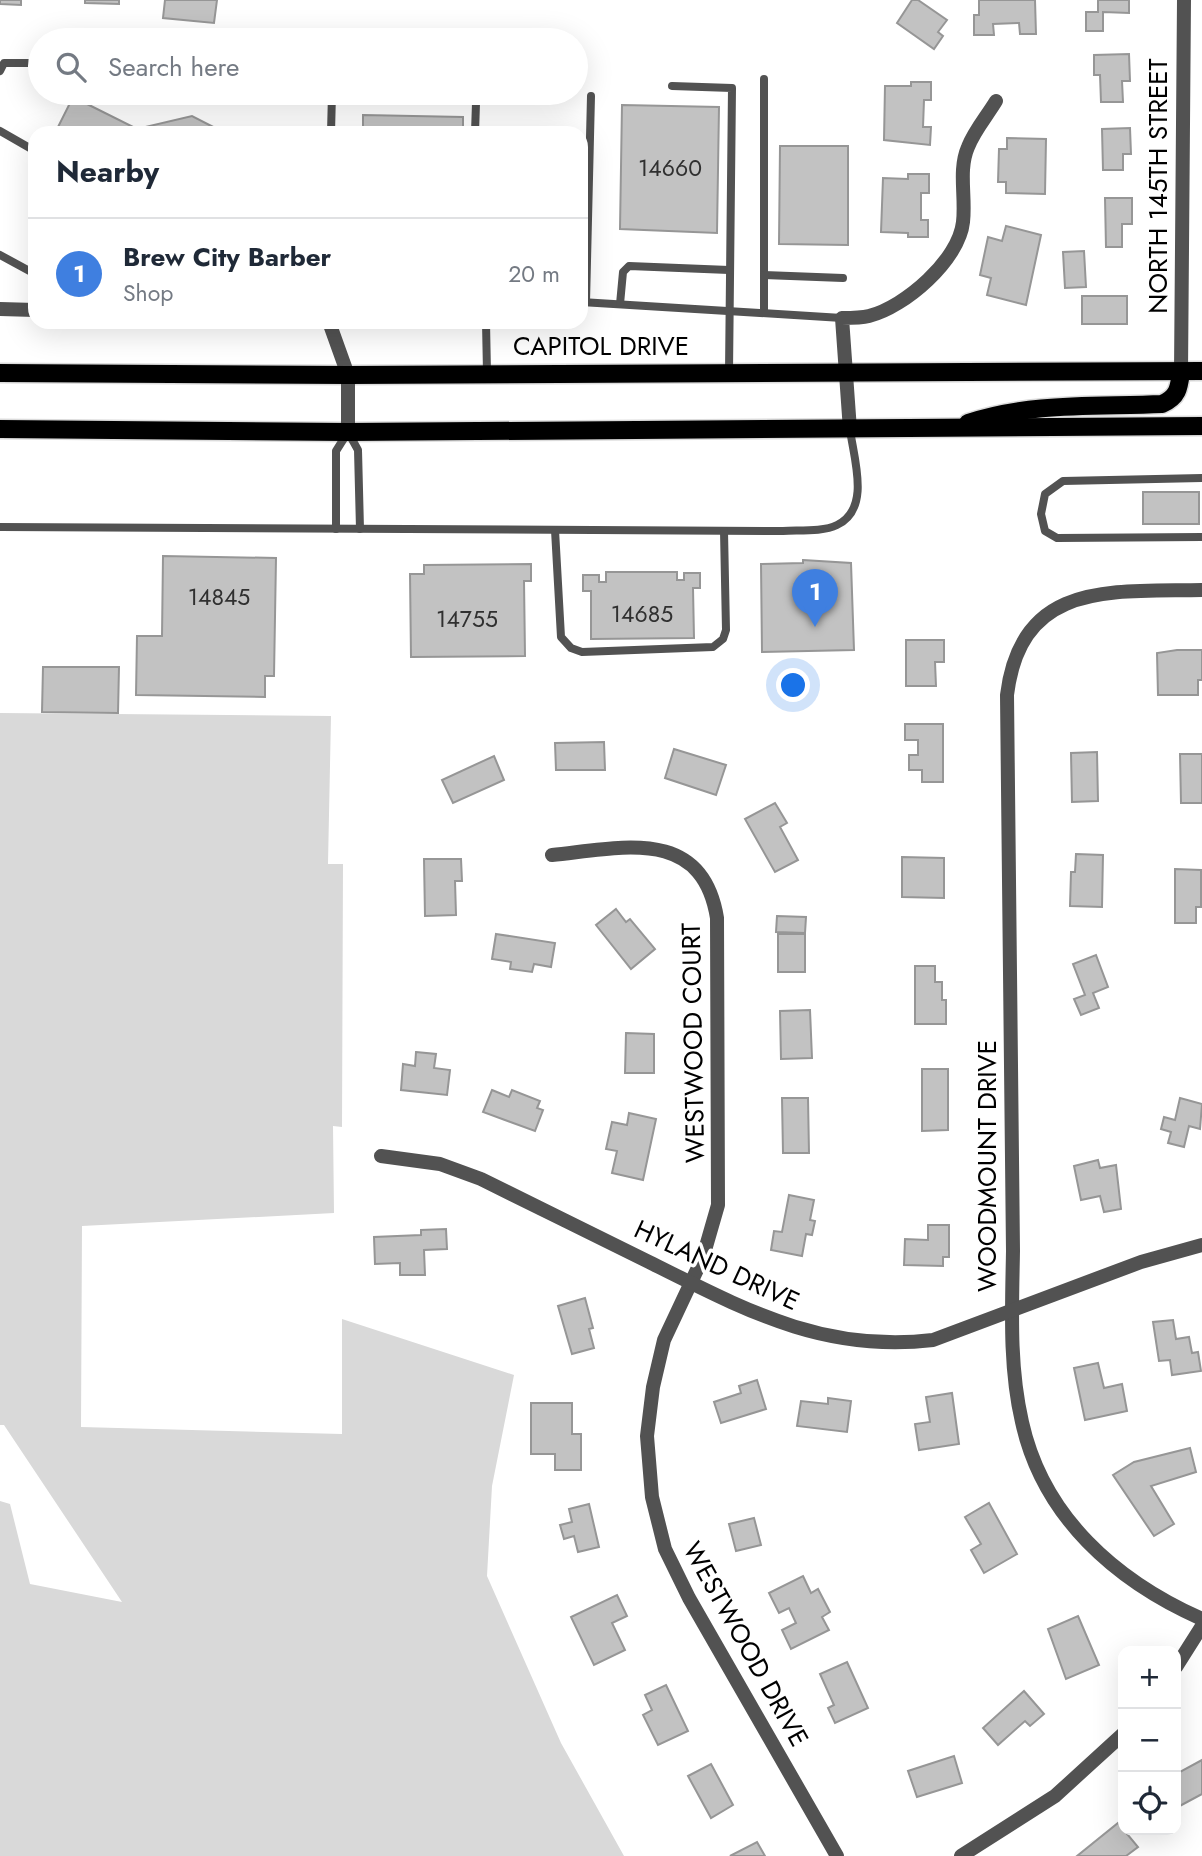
<!DOCTYPE html>
<meta charset="utf-8">
<style>
body{margin:0;font-family:Jost,sans-serif;background:#f2f2f3;color:#1f2937}
.controls{position:absolute;right:21px;bottom:21px;display:grid;overflow:hidden;border-radius:14px;box-shadow:0 7px 28px #0002}
.controls button{width:63px;height:63px;display:grid;place-items:center;padding:0;border:0;border-bottom:2px solid #e0e1e3;background:#fff;color:#1f2937;font:35px sans-serif}
.you{position:absolute;left:794px;top:686px;width:24px;height:24px;margin:-18px;border:5px solid #fff;border-radius:50%;background:#1a73e8;box-shadow:0 0 0 10px #1a73e833}
.badge{display:grid;place-items:center;width:46px;height:46px;border-radius:50%;background:#000;color:#fff;font-size:23px;font-weight:700}
.pin{position:absolute;translate:-50% -58px;filter:drop-shadow(0 2px 4px #0008)}
.pin::after{content:'';position:absolute;top:37px;width:24px;height:21px;background:inherit;clip-path:polygon(0 0,100% 0,50% 100%)}
.list{margin:0;padding:0;list-style:none}
h2{display:flex;justify-content:space-between;align-items:center;height:91px;margin:0;padding:0 28px;font-size:30px}
h2 small{font-size:23px;font-weight:400;color:#747a83}
.list li{display:grid;grid-template-columns:46px 1fr auto;gap:21px;align-items:center;box-sizing:border-box;height:112px;padding:0 28px;border-top:2px solid #e0e1e3}
.list b{display:block;font-size:26px;white-space:nowrap}
.list p{margin:0;font-size:23px;white-space:nowrap;color:#747a83}
.list em{font-size:23px;font-style:normal;color:#747a83}
.icon{flex:none;width:38px;height:38px;fill:none;stroke:currentColor;stroke-width:2;stroke-linecap:round;stroke-linejoin:round}
.map{position:relative;flex:none;width:1202px;height:1856px;overflow:hidden}
.search{position:absolute;background:#fff;box-shadow:0 7px 28px #0002;left:28px;top:28px;width:560px;height:77px;display:flex;align-items:center;gap:18px;box-sizing:border-box;padding:0 24px;border-radius:38px;color:#747a83;font-size:26px}
.panel{position:absolute;background:#fff;box-shadow:0 7px 28px #0002;left:28px;top:126px;width:560px;height:203px;border-radius:21px}
.map>svg:first-child{display:block}
</style>
<div class="map">
<svg width="1202" height="1856" viewBox="0 0 1202 1856">
<rect width="100%" height="100%" fill="#fff"/>
<path fill="#d9d9d9" d="M0,713L331,716L328,864H343L342,1127L333,1126L334,1213L82,1226L81,1427L342,1434V1319L514,1375L492,1486L487,1576L561,1743L624,1856H0V1501L10,1504L30,1584L122,1602L4,1425H0Z"/>
<g fill="#c2c2c2" stroke="#969696" stroke-width="2">
<path d="M0,0H21V5L0,4Z"/>
<path d="M85,0H119V4L85,3Z"/>
<path d="M165,0H217L214,23L163,18Z"/>
<path d="M912,0H918L947,20L938,32L943,36L934,49L897,23Z"/>
<path d="M979,0H1035L1036,34H1020L1019,23L993,24L994,35H974V15H979Z"/>
<path d="M1098,0H1129V13L1103,12V31H1086V12H1098Z"/>
<path d="M1129,54L1130,81H1122L1123,102H1101L1100,75H1094V55Z"/>
<path d="M911,82H931V100H924L923,127H931L930,145L884,140L885,86H911Z"/>
<path d="M73,97L137,129L192,116L225,133H55Z"/>
<path d="M622,105L719,107L717,233L620,229Z"/>
<path d="M363,115L463,117V133H363Z"/>
<path d="M1130,128L1131,154H1123V170H1103L1102,129Z"/>
<path d="M1007,138L1046,139L1045,194L1006,193V182H998L999,149H1007Z"/>
<path d="M780,146H848V245L779,244Z"/>
<path d="M908,174H929V193H921V220H928V237H908V233L881,232L883,178L908,179Z"/>
<path d="M1105,198H1132V224H1122V247H1106Z"/>
<path d="M1006,226L1041,235L1026,305L987,295L991,278L980,275L988,237L1002,241Z"/>
<path d="M1084,251L1086,287L1065,288L1063,252Z"/>
<rect x="1082" y="296" width="45" height="28"/>
<rect x="1143" y="492" width="56" height="32"/>
<path d="M163,556L276,558L274,676H265V697L136,695L137,636H162Z"/>
<path d="M803,560L851,563L854,650L762,652L761,564L803,563Z"/>
<path d="M531,564V581H524L525,656L411,657L410,574H424V565Z"/>
<path d="M606,572H677V580H684V573H700V588H693L694,638L591,639V591H583V575H599V582H606Z"/>
<path d="M906,640H944V662H935L936,686H906Z"/>
<path d="M1177,650H1202V680H1198V695H1158L1157,653Z"/>
<path d="M43,667H119L118,713L42,712Z"/>
<path d="M905,724H943V782H922V770H909V755H918V740H905Z"/>
<path d="M604,742L605,770H556L555,743Z"/>
<path d="M674,749L726,765L716,795L665,778Z"/>
<path d="M1097,752L1098,801L1072,802L1071,753Z"/>
<path d="M1180,754H1202V803H1181Z"/>
<path d="M494,756L504,780L453,803L442,780Z"/>
<path d="M775,803L787,823L780,827L798,860L775,872L745,819Z"/>
<path d="M1076,854L1103,855L1102,907L1070,906L1071,872H1075Z"/>
<path d="M902,857L944,858V898L902,897Z"/>
<path d="M424,859H461L462,881H455L456,915L425,916Z"/>
<path d="M1175,869L1201,870V907H1196V923H1175Z"/>
<path d="M616,909L626,922L630,919L655,949L631,969L596,925Z"/>
<path d="M777,916L806,917L805,933L776,932Z"/>
<path d="M496,934L555,943L551,967L534,964L532,972L510,969L511,962L492,959Z"/>
<rect x="778" y="934" width="27" height="38"/>
<path d="M1096,955L1108,987L1093,993L1099,1008L1081,1015L1074,999L1085,995L1073,964Z"/>
<path d="M915,966H935V982H942V1000H946V1024H915Z"/>
<path d="M810,1010L812,1058L781,1059L780,1011Z"/>
<path d="M626,1033L654,1034V1073H625Z"/>
<path d="M416,1052L436,1054L434,1068L450,1070L447,1095L401,1090L403,1064L415,1066Z"/>
<path d="M922,1069H948V1130L922,1131Z"/>
<path d="M492,1090L509,1097L512,1090L540,1101L537,1108L543,1110L535,1131L483,1112Z"/>
<path d="M782,1098H808L809,1153H783Z"/>
<path d="M1180,1098L1202,1104L1200,1129L1189,1126L1184,1147L1168,1143L1171,1132L1161,1129L1164,1117L1175,1120Z"/>
<path d="M629,1113L656,1119L643,1180L612,1173L617,1151L606,1149L612,1122L627,1125Z"/>
<path d="M1098,1160L1100,1168L1116,1165L1121,1209L1104,1212L1100,1196L1081,1200L1074,1166Z"/>
<path d="M789,1195L814,1200L810,1220L815,1221L812,1235L806,1234L802,1256L771,1250L774,1231L782,1232Z"/>
<path d="M928,1225H949V1257H943V1266L904,1265L905,1239L928,1240Z"/>
<path d="M446,1229L447,1249L424,1250L425,1275H400V1263L375,1264L374,1237L421,1235V1230Z"/>
<path d="M585,1298L593,1328L589,1329L594,1348L572,1354L558,1306Z"/>
<path d="M1173,1320L1176,1339L1189,1337L1192,1353L1198,1352L1201,1371L1172,1375L1170,1360L1159,1361L1153,1322Z"/>
<path d="M1098,1363L1104,1388L1122,1384L1127,1411L1085,1420L1074,1368Z"/>
<path d="M757,1380L766,1409L721,1423L714,1402L741,1393L739,1386Z"/>
<path d="M952,1393L959,1444L919,1450L915,1424L930,1422L926,1397Z"/>
<path d="M828,1398L851,1401L847,1432L797,1426L801,1401L828,1404Z"/>
<path d="M531,1403H572V1434H581V1470H555V1454H531Z"/>
<path d="M1190,1448L1196,1472L1151,1486L1174,1524L1154,1536L1113,1475L1134,1462Z"/>
<path d="M989,1503L1017,1554L984,1573L971,1550L981,1544L965,1517Z"/>
<path d="M589,1504L599,1547L578,1552L574,1536L564,1539L560,1525L572,1522L569,1509Z"/>
<path d="M754,1518L761,1545L736,1551L729,1524Z"/>
<path d="M803,1576L811,1593L818,1589L830,1612L822,1617L829,1630L791,1649L782,1630L796,1623L789,1608L779,1613L769,1593Z"/>
<path d="M617,1595L627,1616L612,1623L625,1650L594,1665L571,1617Z"/>
<path d="M1078,1616L1099,1665L1066,1679L1048,1629Z"/>
<path d="M847,1662L868,1708L835,1723L828,1708L834,1705L820,1674Z"/>
<path d="M666,1685L688,1731L658,1745L643,1715L652,1710L645,1695Z"/>
<path d="M1024,1691L1044,1714L1030,1726L1025,1721L998,1745L983,1728Z"/>
<path d="M954,1756L962,1783L917,1797L908,1771Z"/>
<path d="M1202,1760V1794L1176,1808V1774Z"/>
<path d="M711,1764L733,1805L711,1818L688,1776Z"/>
<path d="M1118,1823L1138,1847L1126,1856H1077Z"/>
<path d="M757,1842L765,1856H730Z"/>
</g>
<g fill="none" stroke-linecap="round" stroke-linejoin="round">
<defs>
<g id="primary">
<path d="M0,373L348,375L1202,371"/>
<path d="M968,423C1032,402 1096,407 1162,404C1178,397 1179,388 1181,372"/>
<path d="M0,429L348,432L1202,426"/>
</g>
</defs>
<use href="#primary" stroke="#dbdbdb" stroke-width="21"/>
<g stroke="#525252" stroke-width="8">
<path d="M0,71L4,63H40"/>
<path d="M764,79V313"/>
<path d="M672,86L732,88L729,372"/>
<path d="M0,131L35,151"/>
<path d="M331,133L332,93"/>
<path d="M475,133L476,103"/>
<path d="M0,255L35,274"/>
<path d="M764,275L843,278"/>
<path d="M581,302L842,318"/>
<path d="M586,302L591,96"/>
<path d="M620,304L623,272L629,266L729,270"/>
<path d="M486,322L487,373"/>
<path d="M1202,478L1063,481L1045,494L1041,514L1045,531L1057,538L1202,537"/>
<path d="M0,527L783,531C799,530 823,532 837,525C871,509 854,459 850,430"/>
<path d="M336,529V451L348,432L358,450L360,529"/>
<path d="M555,530L561,637L571,648L582,652L713,647L723,639L726,630L724,531"/>
</g>
<g stroke="#525252" stroke-width="14">
<path d="M0,309L35,310"/>
<path d="M329,322L348,375V432"/>
<path d="M1181,372L1184,0"/>
<path d="M850,430L842,318C851,318 861,318 869,316C905,307 959,260 963,222C966,197 958,170 968,147C974,131 987,116 996,101"/>
<path d="M1202,590C1112,592 1021,580 1007,695L1013,1251C1012,1308 1009,1366 1022,1422C1043,1517 1116,1581 1202,1619"/>
<path d="M552,855C621,848 702,826 717,918L718,1205L703,1257L664,1340L653,1387L647,1436L652,1497L665,1549L689,1598L837,1856"/>
<path d="M381,1156L440,1164L481,1179C537,1207 593,1234 649,1262C744,1309 822,1353 933,1340L1141,1262L1202,1245"/>
<path d="M1176,1667L1202,1626"/>
<path d="M961,1856L1055,1796L1123,1734"/>
</g>
<use href="#primary" stroke="#000" stroke-width="18"/>
</g>
<g text-anchor="middle" dominant-baseline="central" stroke-width="7" stroke-linejoin="round" paint-order="stroke">
<g font-size="23" fill="#303030">
<text x="670" y="168">14660</text>
<text x="219" y="597">14845</text>
<text x="642" y="614">14685</text>
<text x="467" y="619">14755</text>
</g>
<g font-size="26" fill="#000" stroke="#fff">
<text transform="translate(1158 186) rotate(-90)">NORTH 145TH STREET</text>
<text x="601" y="346">CAPITOL DRIVE</text>
<text transform="translate(693 1043) rotate(-91)">WESTWOOD COURT</text>
<text transform="translate(987 1166) rotate(-90)">WOODMOUNT DRIVE</text>
<text transform="translate(717 1265) rotate(25)">HYLAND DRIVE</text>
<text transform="translate(746 1644) rotate(61)">WESTWOOD DRIVE</text>
</g>
</g>
</svg>
<div class="controls">
<button>+</button>
<button>−</button>
<button><svg class="icon" aria-label="locate" viewBox="0 0 24 24"><circle cx="12" cy="12" r="6"/><path d="M12 2v4M12 18v4M2 12h4M18 12h4"/></svg></button>
</div>
<div class="you"></div>
<div class="pin badge" style="left:815px;top:627px;background:#3f7fe0">1</div>
<div class="search"><svg class="icon" aria-label="search" viewBox="0 0 24 24"><circle cx="10" cy="10" r="6"/><path d="M15 15l6 6"/></svg>Search here</div>
<section class="panel">
<h2>Nearby<small></small></h2>
<ul class="list">
<li><span class="badge" style="background:#3f7fe0">1</span><div><b>Brew City Barber</b><p>Shop</p></div><em>20 m</em></li>
</ul>
</section>
</div>
